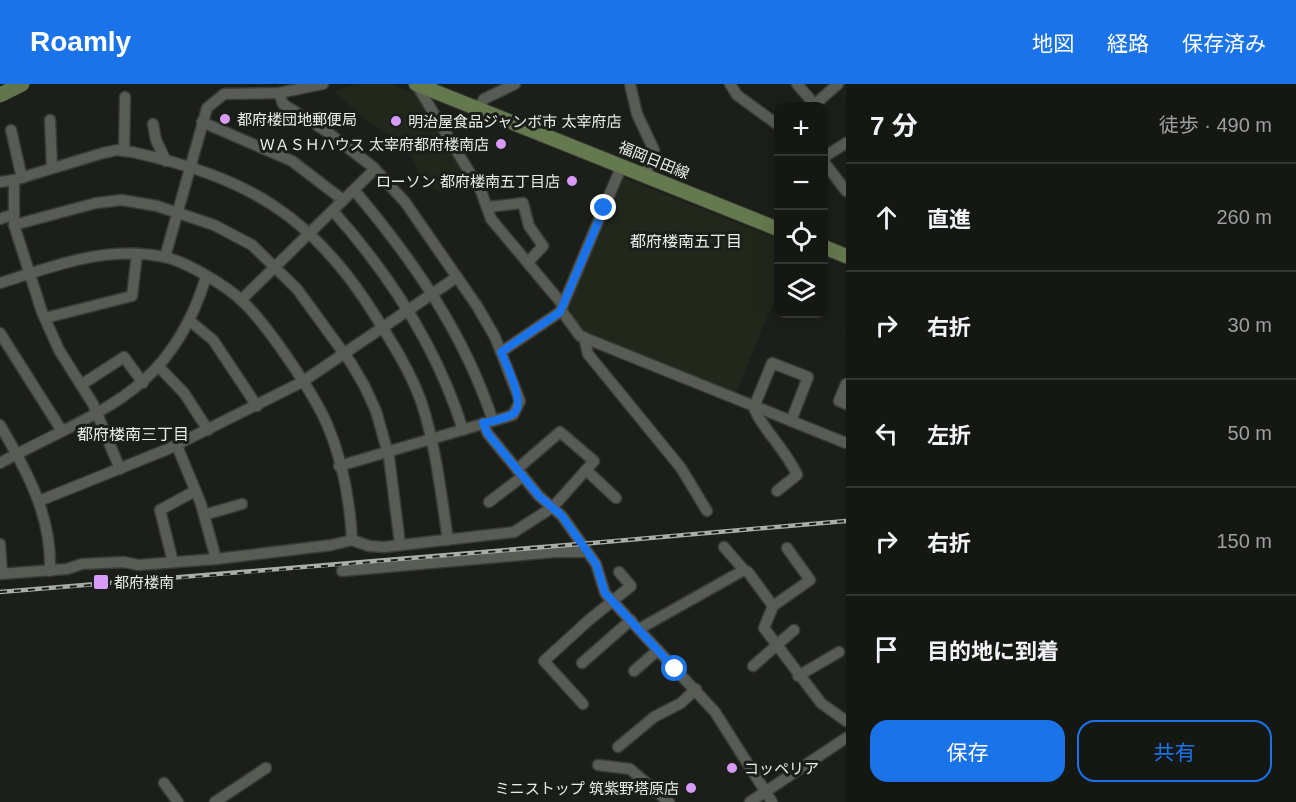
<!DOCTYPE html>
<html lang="ja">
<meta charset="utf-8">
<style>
body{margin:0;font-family:Arial,"Noto Sans JP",sans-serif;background:#222421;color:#f1f3f6}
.controls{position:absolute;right:18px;top:18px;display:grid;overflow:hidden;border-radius:12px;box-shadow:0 6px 24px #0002}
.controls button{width:54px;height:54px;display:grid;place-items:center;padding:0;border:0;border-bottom:2px solid #343633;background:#151713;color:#f1f3f6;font:30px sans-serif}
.stop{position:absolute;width:18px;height:18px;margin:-14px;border:4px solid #1a73e8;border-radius:50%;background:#fff}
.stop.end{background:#1a73e8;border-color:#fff;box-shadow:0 2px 6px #0008}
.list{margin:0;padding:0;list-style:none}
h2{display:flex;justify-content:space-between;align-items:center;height:78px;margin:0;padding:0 24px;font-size:26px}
h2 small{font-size:20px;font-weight:400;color:#9d9fa0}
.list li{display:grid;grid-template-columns:39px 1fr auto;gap:18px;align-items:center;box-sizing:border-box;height:108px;padding:0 24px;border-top:2px solid #343633}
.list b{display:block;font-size:22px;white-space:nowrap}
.list em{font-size:20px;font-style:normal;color:#9d9fa0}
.actions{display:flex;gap:12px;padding:18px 24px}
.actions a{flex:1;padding:14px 0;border:2px solid #1a73e8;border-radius:18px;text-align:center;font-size:21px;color:#1a73e8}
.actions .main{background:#1a73e8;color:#fff}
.icon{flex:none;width:33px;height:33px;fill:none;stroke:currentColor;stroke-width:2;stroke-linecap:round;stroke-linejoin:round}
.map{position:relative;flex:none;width:846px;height:718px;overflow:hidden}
header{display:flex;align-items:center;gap:36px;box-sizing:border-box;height:84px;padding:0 30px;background:#1a73e8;color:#fff}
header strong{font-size:28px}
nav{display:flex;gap:33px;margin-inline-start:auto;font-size:21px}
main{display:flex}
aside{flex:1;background:#151713}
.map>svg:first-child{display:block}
</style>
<header>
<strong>Roamly</strong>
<nav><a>地図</a><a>経路</a><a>保存済み</a></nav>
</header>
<main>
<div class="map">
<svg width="846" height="718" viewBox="0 0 846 718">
<rect width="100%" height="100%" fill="#1c1f19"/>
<g fill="#21271b">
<path d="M358,0H391L421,11L474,99L457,95L438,108L430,98L419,91L411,70L403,60L365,35L333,7Z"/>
<path d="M621,93L778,155V208L735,311L580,248L565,226Z"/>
</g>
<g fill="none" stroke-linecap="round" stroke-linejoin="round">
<path stroke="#61744c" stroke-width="15" d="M0,11L22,0"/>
<defs>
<g id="minor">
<path d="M416,0L481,107L491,135L563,221"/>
<path d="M630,0L637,30L654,66L646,91"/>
<path d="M730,0L737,11L778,41"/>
<path d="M797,0L815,21"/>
<path d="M279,9L283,20L326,47L373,83L405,118L477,222L495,253L520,317L513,331L339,382"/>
<path d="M813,22L838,0"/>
<path d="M479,24L484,15L515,0"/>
<path d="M50,36L52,84"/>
<path d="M202,38L292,77L343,116"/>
<path d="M153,40L156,56L166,77"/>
<path d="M11,46L22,94"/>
<path d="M124,67L125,13"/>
<path d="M824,73L846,59"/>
<path d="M824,78L846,107"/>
<path d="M14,96V141L42,228L59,266L93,320L120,385"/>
<path d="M0,98L14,96L103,69L117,66L132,68C247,93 313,131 376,233C393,260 410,287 421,317C436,362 441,410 448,456"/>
<path d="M354,106C413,176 464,249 493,337"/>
<path d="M488,123L523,119L529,142L543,162L529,177"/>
<path d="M333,127C390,191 437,263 463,346"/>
<path d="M0,135L14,130"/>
<path d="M14,141L96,119L122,116L157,122L214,141L252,161L297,205L351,279L364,301L376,327L389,373L400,460"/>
<path d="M165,173L207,24L224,10L279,9L323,0"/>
<path d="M0,199C54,182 106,161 164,173C185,177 227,202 242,217C267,240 314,310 327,340C342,375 350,418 352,456"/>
<path d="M241,216L375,85"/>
<path d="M561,226L580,252L846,359"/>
<path d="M45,234L132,212L137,170"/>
<path d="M190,237L213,256L257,322"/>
<path d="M0,249L62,347"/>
<path d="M584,253L588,270L681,384L707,427"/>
<path d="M501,268L560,228L622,81"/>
<path d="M159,283L184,309L208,346"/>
<path d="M846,300L839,317L846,320"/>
<path d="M81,301L124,273L143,299"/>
<path d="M483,339L488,350L539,412L562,432L596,480L605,509L715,628L772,718"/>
<path d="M0,341C27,387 52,432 50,487"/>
<path d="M177,362L201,420L216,475"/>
<path d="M0,379C98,326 170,311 206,193"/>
<path d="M586,386L616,414"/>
<path d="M777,407L797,391C789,370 757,338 754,323L772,279L808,293L791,337"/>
<path d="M39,417L168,365L302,298L457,193"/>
<path d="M489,418L523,392"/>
<path d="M204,431L242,420"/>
<path d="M0,460L2,490"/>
<path d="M724,463L744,486"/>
<path d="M787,464L810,496L773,522L764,544L821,619L846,637"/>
<path d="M173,478L160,426L195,407"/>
<path d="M342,487L554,468H587"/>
<path d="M0,490L67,485L82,480L124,478L138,481L216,475L332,461L352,456L369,462L384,463L514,448L553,423L594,377L560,348L517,385"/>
<path d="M639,545L744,486L748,488L773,522"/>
<path d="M582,579L631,536"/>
<path d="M753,582L794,546"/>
<path d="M634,587L658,566"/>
<path d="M798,592L839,568"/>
<path d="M583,620L544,577L589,536L631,502L619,488"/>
<path d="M618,663L654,633L681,619L696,605"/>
<path d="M598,681L630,685L669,718"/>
<path d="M164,699L178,718"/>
<path d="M215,718L266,684"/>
<path d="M750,718L846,654"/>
</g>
<g id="major">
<path d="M416,0L778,145"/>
<path d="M824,163L846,172"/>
</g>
</defs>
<use href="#minor" stroke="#393b37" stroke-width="13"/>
<use href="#major" stroke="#393b37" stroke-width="16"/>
<use href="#minor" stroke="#585c55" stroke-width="10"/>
<use href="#major" stroke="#65794e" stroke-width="14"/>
<defs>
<path id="rail" d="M0,508C282,487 564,461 846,437"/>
</defs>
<use href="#rail" stroke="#abaea8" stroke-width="4.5"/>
<use href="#rail" stroke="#1c1f19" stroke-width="2" stroke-dasharray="7" stroke-linecap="butt"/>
</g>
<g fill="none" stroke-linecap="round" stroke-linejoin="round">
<path stroke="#1a73e8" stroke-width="8" d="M604,124L560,228L501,268C506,280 526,320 514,329C507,335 492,337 483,339L488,350L539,412L562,432L596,480L605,509L675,585"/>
</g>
<g fill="#d89bf8" stroke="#1c1f19" stroke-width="2">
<circle cx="225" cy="35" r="6"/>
<circle cx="396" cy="37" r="6"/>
<circle cx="501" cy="60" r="6"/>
<circle cx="572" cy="97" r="6"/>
<rect x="93" y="490" width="16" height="16" rx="3"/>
<circle cx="732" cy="684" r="6"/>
<circle cx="691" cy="704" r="6"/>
</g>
<g text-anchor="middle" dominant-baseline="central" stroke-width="6" stroke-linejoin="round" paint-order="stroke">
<g font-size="15" fill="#eaede8" stroke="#1c1f19" text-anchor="start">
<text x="237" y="35">都府楼団地郵便局</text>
<text x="408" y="37">明治屋食品ジャンボ市 太宰府店</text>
<text x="489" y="60" text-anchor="end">ＷＡＳＨハウス 太宰府都府楼南店</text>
<text x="560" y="97" text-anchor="end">ローソン 都府楼南五丁目店</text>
<text x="114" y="498">都府楼南</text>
<text x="744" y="684">コッペリア</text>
<text x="679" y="704" text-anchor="end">ミニストップ 筑紫野塔原店</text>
</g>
<g font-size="15" fill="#eaede8" stroke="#1c1f19">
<text transform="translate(654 76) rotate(22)">福岡日田線</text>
</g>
<g font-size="16" fill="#eaede8" stroke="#1c1f19">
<text x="686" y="157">都府楼南五丁目</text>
<text x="133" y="350">都府楼南三丁目</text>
</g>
</g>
</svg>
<div class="controls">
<button>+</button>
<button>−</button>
<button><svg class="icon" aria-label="locate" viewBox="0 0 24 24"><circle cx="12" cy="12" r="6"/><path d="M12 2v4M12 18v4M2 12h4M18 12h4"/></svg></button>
<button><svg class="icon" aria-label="layers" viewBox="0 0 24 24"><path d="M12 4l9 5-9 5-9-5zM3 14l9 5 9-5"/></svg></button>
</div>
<div class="stop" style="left:675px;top:585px"></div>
<div class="stop end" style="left:604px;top:124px"></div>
</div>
<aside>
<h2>7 分<small>徒歩 · 490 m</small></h2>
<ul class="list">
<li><svg class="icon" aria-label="ahead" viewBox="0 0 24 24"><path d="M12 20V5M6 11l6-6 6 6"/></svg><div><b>直進</b></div><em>260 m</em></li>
<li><svg class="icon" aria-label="right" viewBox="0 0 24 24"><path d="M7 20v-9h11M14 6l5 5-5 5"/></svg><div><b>右折</b></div><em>30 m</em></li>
<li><svg class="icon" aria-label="left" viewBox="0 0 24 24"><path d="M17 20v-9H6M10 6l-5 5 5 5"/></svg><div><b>左折</b></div><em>50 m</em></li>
<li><svg class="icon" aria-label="right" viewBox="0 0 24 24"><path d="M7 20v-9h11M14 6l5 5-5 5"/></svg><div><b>右折</b></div><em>150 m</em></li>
<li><svg class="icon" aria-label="arrive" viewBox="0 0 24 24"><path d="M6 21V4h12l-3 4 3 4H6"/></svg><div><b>目的地に到着</b></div></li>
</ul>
<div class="actions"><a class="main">保存</a><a>共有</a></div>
</aside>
</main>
